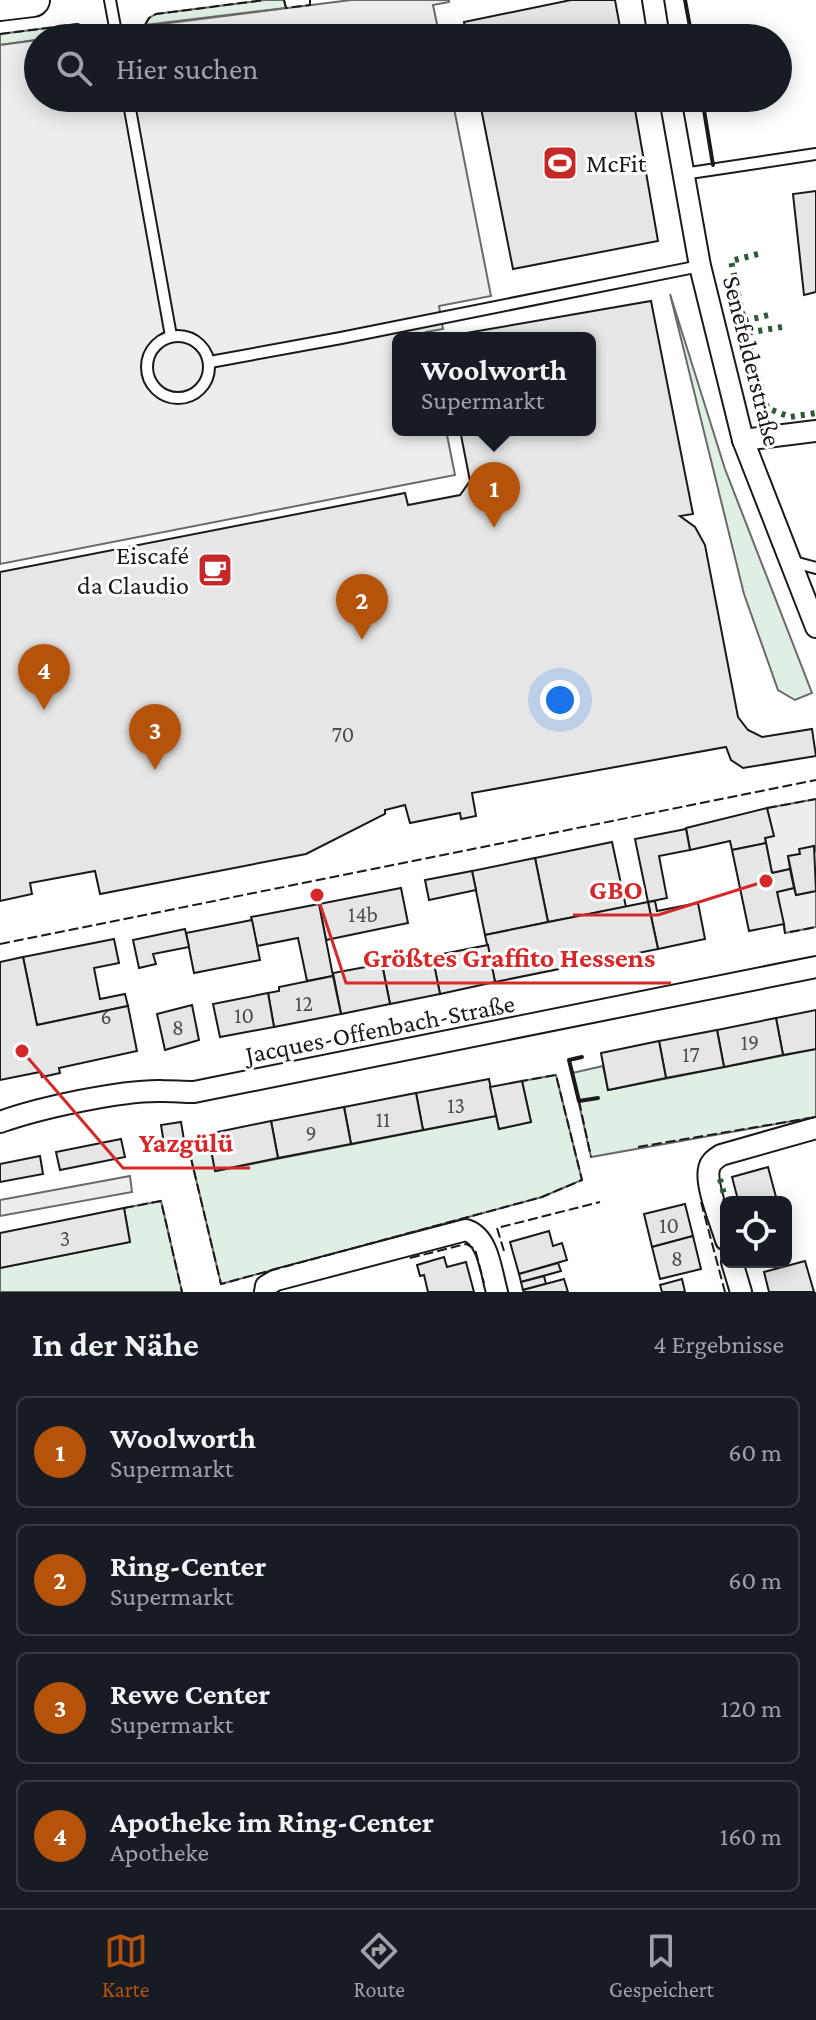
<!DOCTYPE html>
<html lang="de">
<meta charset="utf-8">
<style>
body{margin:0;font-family:"Crimson Pro",serif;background:#242831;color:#f1f3f6}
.controls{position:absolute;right:24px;bottom:24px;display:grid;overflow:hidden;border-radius:12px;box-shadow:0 4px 20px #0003}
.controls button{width:72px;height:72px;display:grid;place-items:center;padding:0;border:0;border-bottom:2px solid #363941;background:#171b24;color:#f1f3f6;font:40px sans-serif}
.you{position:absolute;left:560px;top:700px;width:28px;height:28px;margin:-20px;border:6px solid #fff;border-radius:50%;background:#1a73e8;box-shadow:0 0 0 12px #1a73e833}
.badge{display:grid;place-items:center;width:52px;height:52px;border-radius:50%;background:#b45309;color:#fff;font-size:26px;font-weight:700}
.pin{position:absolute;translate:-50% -66px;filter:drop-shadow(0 2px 4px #0008)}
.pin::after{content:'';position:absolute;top:42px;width:28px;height:24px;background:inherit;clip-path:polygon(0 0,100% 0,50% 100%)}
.popup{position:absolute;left:392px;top:332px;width:204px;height:104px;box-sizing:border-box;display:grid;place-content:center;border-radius:12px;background:#171b24;filter:drop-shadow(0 2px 6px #0005);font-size:26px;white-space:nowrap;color:#9ea1a6}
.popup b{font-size:30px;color:#f1f3f6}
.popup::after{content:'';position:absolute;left:50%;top:100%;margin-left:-16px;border:16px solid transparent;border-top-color:#171b24}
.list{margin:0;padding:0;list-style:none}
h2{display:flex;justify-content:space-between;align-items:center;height:104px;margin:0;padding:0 32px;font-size:34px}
h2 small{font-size:26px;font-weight:400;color:#9ea1a6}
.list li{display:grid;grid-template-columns:52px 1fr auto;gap:24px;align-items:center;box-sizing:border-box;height:112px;margin:0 16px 16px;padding:0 16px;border:2px solid #363941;border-radius:12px}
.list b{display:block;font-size:30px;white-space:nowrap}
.list p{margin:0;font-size:26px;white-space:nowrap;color:#9ea1a6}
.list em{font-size:26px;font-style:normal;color:#9ea1a6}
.icon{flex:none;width:44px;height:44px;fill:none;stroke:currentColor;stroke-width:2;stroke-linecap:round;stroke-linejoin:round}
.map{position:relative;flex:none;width:816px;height:1292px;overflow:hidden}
.search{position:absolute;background:#171b24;box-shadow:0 4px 20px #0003;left:24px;right:24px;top:24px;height:88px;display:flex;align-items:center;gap:20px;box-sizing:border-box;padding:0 28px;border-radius:44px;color:#9ea1a6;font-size:30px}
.sheet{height:616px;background:#171b24}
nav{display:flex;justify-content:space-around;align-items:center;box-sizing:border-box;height:112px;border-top:2px solid #363941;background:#171b24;font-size:22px;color:#9ea1a6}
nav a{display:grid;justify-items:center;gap:4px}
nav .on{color:#b45309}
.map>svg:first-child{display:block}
</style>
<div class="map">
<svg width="816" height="1292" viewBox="0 0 816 1292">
<rect width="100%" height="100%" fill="#fff"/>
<g fill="#e0efe3" stroke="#6a6a6a" stroke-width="2">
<path d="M265,0H284L286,8L145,25L149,18L156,14Z"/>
<path d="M78,24L92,32L0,45V34Z"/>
<path d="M670,294L725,469L812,693L795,700L778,690L744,594Z"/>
<path d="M816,1049V1117L591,1157L572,1073L603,1066L608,1090Z"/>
<path d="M556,1075L582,1180L542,1197L221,1284L189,1150L210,1146L216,1171L496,1116L499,1129L531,1122L522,1081Z"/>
<path d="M161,1201L182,1292H0V1268L130,1242L124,1208Z"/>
</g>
<g fill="#ededed" stroke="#6a6a6a" stroke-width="2">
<path d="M351,0H449V2L433,5L440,38H50Z"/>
<path d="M38,40V98H452L491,296L439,306L443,329L426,332L427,338H398V430H446L455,475L0,564V45Z"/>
<path d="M816,799V851L813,846L800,854L788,856L790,869L772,873L765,838L773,836L767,808Z"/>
<path d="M794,888L796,895L816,891V927L785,933L777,892Z"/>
<path d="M130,1176L132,1192L0,1216V1200Z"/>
</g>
<g fill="#e6e6e6" stroke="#1a1a1a" stroke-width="2">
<path d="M571,0H615L622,38H467L464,22Z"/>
<path d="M479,98H633L658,241L513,269Z"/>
<path d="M816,191V292L804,295L793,194Z"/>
<path d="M651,301L693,514L680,516L695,527L705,545L738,717L748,730L762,737L812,729L816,756L743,768L731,760L726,747L472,793L476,816L461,819L460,813L410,823L405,805L385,810V814L306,854L100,894L95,871L30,883L32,894L0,901V572L405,493L408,505L460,495L470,481L460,430H590V338L443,337Z"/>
<path d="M767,808L774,836L765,838L766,843L732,850L730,841L690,850L686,828Z"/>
<path d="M686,829L690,850L659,856L667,898L648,902L635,839Z"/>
<path d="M612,842L626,907L548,922L535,858Z"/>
<path d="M766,843L772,873L790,869L794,888L777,892L784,924L749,931L732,850Z"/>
<path d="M814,846L816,891L796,895L788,856L800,854L799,849Z"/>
<path d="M535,858L548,922L485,935L472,871Z"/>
<path d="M472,871L476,890L429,900L425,880Z"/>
<path d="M401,888L408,923L326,940L319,904Z"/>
<path d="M655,901L657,911L698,903L705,939L658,949L648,902Z"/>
<path d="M648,902L658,949L495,982L485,935Z"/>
<path d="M319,904L333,976L307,981L298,938L257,946L251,917Z"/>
<path d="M252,920L260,960L194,973L186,933Z"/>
<path d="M185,929L189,947L153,954L156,964L139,968L133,940Z"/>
<path d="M114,939L119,963L94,968L100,999L125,994L128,1006L37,1025L23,957Z"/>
<path d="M488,945L495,982L440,994L432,956Z"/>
<path d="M432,954L440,994L390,1004L382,964Z"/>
<path d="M23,957L37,1025L128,1006L137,1051L59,1068L60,1073L42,1077L40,1072L0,1080V962Z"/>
<path d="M382,964L390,1004L341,1014L333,973Z"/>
<path d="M333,976L341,1014L274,1027L268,993L279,991V987Z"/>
<path d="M268,993L274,1027L220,1037L213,1004Z"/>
<path d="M192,1005L199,1040L165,1050L157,1014Z"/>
<path d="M816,1010V1049L783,1055L776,1018Z"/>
<path d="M776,1018L783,1055L724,1067L717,1030Z"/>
<path d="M717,1030L724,1067L666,1078L659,1041Z"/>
<path d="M659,1041L666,1078L608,1090L601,1053Z"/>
<path d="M489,1079L496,1116L423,1130L416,1093Z"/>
<path d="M522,1081L531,1122L499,1129L490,1087Z"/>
<path d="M416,1093L423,1130L351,1144L344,1107Z"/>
<path d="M344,1107L351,1144L278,1158L271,1121Z"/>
<path d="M271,1121L278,1158L215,1171L208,1134Z"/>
<path d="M181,1122L184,1140L164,1144L161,1125Z"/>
<path d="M121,1139L125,1157L60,1170L56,1152Z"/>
<path d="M40,1156L43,1174L0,1182V1164Z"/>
<path d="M768,1167L776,1197L759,1202H744L743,1198L738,1200L732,1177Z"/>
<path d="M685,1204L693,1236L652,1247L644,1214Z"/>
<path d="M124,1208L130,1242L0,1268V1233Z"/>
<path d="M549,1231L553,1246L562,1243L567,1260L519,1274L510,1242Z"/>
<path d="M693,1236L701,1269L660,1279L652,1247Z"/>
<path d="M444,1257L447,1267L466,1262L474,1292H428L424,1275L420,1276L417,1265Z"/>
<path d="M805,1261L814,1292H769L764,1272Z"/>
<path d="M558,1263L561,1271L521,1282L519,1274Z"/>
<path d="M544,1276L546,1284L523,1290L521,1282Z"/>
<path d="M564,1279L568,1292H524L523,1290Z"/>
<path d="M682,1279L685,1292H662L660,1285Z"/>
</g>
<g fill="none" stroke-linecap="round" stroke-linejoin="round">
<defs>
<g id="service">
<path d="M110,0L117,38"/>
<path d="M128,98L171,336"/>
<path d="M683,174L816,154"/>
<circle cx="178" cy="367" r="31"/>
<path d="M210,362L341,338L700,266"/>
<path d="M790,561L816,568"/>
</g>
<g id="minor">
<path d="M653,0L659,38"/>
<path d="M670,98L700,266L743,440L816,627"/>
<path d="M743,440L816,431"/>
<path d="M0,1122C39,1108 121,1090 162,1091C173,1091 183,1092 194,1092L816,967"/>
<path d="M726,1240C721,1223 705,1185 709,1169C710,1162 715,1159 721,1155L816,1128"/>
<path d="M732,1262L741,1292"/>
<path d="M265,1292L266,1286L276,1280L466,1230C489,1237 491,1272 497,1292"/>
</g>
<path id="primary" d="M0,4L33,0"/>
</defs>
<use href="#service" stroke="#1a1a1a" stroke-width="14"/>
<use href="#minor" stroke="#1a1a1a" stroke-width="24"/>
<use href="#primary" stroke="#1a1a1a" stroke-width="36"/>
<use href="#service" stroke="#fff" stroke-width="10"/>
<use href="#minor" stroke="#fff" stroke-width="20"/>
<use href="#primary" stroke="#fff" stroke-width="32"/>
<g stroke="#2b5a34" stroke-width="6" stroke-dasharray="4 6" stroke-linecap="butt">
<path d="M758,254L731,261L744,321L773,314"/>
<path d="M782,327L746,333L767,408L790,417L816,413"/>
<path d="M720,1179L726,1202"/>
</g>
<g stroke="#1a1a1a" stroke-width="2" stroke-dasharray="10 4" stroke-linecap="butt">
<path d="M284,0L286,8L310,5V0"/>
<path d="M145,25L149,18L156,14L265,0"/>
<path d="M0,34L78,24L92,32"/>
<path d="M767,808L816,799"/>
<path d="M784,924L785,933L816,927"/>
<path d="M0,944L816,780"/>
<path d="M579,1101L591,1157"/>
<path d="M210,1146L189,1150L221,1284L542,1197L582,1180L556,1075L522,1081"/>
<path d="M638,1147L816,1117"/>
<path d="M701,1202L725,1292"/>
<path d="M124,1208L161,1201L182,1292"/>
<path d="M504,1251L497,1228L600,1202"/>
<path d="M410,1258L466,1244L475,1249L484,1283"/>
</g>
<g stroke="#1a1a1a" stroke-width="4">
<path d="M685,0L692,38"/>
<path d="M702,98L713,165"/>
<path d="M582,1057L569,1060L579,1101L598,1098"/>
</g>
</g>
<defs>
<symbol id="stadium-square" viewBox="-11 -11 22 22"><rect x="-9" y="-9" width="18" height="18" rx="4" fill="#c62828" stroke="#fff"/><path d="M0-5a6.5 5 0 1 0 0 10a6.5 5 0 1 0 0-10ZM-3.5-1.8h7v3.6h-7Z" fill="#fff"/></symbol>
<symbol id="cafe-square" viewBox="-11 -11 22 22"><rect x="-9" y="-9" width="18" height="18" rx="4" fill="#c62828" stroke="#fff"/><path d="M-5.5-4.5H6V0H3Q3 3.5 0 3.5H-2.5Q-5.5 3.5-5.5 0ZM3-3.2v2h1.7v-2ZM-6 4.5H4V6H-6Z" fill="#fff"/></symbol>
</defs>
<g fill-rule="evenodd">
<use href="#stadium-square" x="540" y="143" width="40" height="40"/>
<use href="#cafe-square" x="195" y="550" width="40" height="40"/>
</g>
<g text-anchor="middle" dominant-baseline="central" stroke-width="6" stroke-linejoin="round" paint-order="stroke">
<g font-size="22" fill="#4d4d4d">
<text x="343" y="734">70</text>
<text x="363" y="914">14b</text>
<text x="304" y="1003">12</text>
<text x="244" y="1015">10</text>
<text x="106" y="1016">6</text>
<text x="178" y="1027">8</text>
<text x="750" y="1042">19</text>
<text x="691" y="1054">17</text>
<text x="456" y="1105">13</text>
<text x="383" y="1119">11</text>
<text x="311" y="1133">9</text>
<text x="669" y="1225">10</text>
<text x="65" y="1238">3</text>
<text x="677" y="1258">8</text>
</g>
<g font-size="26" fill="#1a1a1a" stroke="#fff" text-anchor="start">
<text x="586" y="163">McFit</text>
<text x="189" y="555" text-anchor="end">Eiscafé<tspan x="189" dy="30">da Claudio</tspan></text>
</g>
<g font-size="26" fill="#1a1a1a" stroke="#fff">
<text transform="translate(752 361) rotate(76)">Senefelderstraße</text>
<text transform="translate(380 1029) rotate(-11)">Jacques-Offenbach-Straße</text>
</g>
</g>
<path fill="none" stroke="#d62828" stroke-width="3" d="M766 881L658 915H573M317 895L346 983H671M22 1051L123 1168H250"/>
<g fill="#d62828" stroke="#fff" stroke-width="3">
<circle cx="766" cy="881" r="8"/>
<circle cx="317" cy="895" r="8"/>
<circle cx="22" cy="1051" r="8"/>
</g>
<g font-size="28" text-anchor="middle" font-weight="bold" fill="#d62828" stroke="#fff" stroke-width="6" stroke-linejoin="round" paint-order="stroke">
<text x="616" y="899">GBO</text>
<text x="509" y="967">Größtes Graffito Hessens</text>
<text x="186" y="1152">Yazgülü</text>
</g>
</svg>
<div class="controls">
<button><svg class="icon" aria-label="locate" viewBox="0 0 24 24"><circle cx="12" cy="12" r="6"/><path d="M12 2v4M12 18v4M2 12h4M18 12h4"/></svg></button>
</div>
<div class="you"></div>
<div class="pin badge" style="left:494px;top:528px">1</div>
<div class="popup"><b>Woolworth</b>Supermarkt</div>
<div class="pin badge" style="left:362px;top:640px">2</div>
<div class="pin badge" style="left:155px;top:770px">3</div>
<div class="pin badge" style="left:44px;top:710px">4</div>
<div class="search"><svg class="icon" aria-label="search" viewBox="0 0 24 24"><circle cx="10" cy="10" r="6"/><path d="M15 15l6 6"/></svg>Hier suchen</div>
</div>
<section class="sheet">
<h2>In der Nähe<small>4 Ergebnisse</small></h2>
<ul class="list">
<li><span class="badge">1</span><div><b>Woolworth</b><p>Supermarkt</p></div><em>60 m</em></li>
<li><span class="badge">2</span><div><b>Ring-Center</b><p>Supermarkt</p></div><em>60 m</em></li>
<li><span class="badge">3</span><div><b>Rewe Center</b><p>Supermarkt</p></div><em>120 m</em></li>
<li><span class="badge">4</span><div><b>Apotheke im Ring-Center</b><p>Apotheke</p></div><em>160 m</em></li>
</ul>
</section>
<nav>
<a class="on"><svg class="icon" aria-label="map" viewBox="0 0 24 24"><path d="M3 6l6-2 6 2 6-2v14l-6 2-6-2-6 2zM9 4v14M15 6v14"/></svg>Karte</a>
<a><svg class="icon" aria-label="directions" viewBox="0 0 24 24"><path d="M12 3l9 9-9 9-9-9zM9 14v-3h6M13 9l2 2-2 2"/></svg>Route</a>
<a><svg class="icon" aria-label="saved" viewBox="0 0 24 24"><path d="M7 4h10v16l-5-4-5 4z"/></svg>Gespeichert</a>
</nav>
